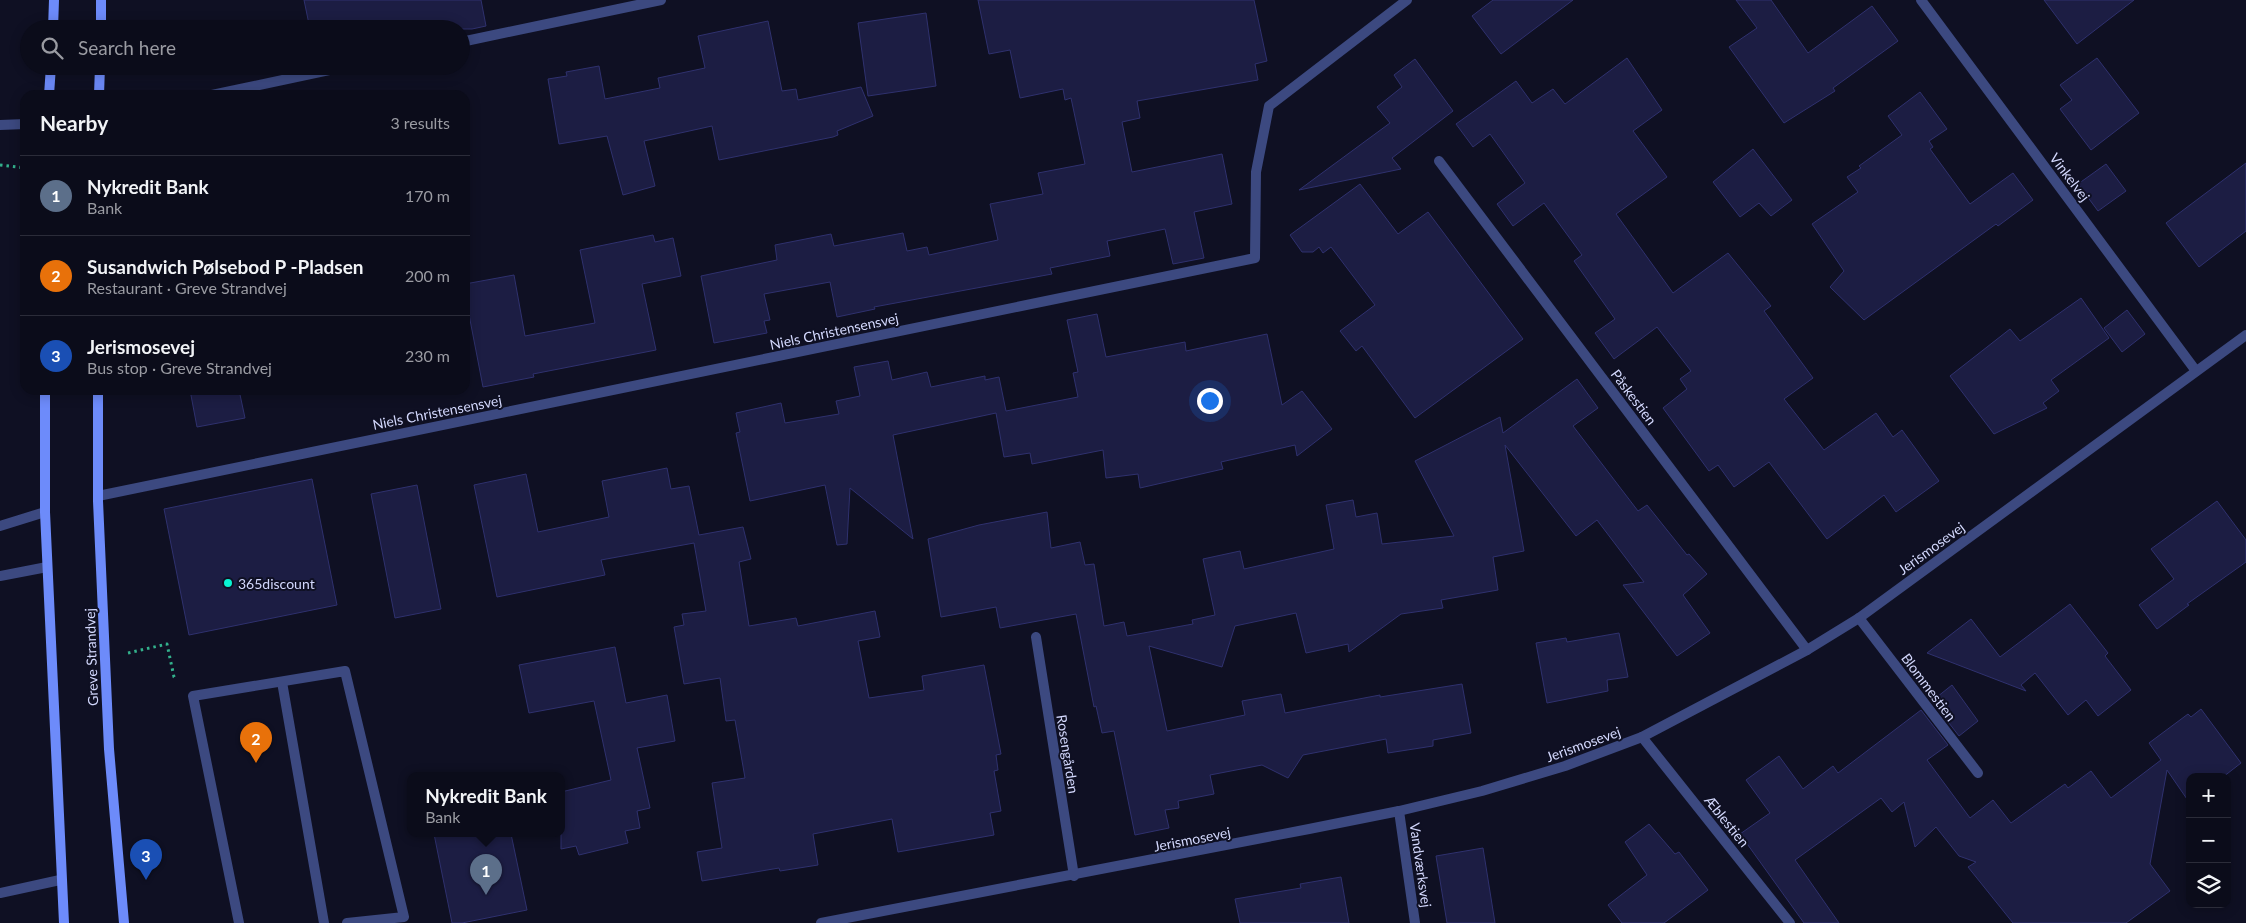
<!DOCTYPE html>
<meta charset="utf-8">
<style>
body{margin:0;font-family:Lato,sans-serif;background:#141523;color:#f1f3f6}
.controls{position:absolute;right:15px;bottom:15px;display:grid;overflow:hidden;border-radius:10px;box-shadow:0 2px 12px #0003}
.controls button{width:45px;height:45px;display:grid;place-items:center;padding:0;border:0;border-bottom:1px solid #2b2c39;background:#0b0c1a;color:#f1f3f6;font:25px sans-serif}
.you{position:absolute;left:1209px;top:400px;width:18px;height:18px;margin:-12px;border:4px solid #fff;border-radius:50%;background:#1a73e8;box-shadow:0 0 0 8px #1a73e833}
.badge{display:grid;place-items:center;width:32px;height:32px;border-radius:50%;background:#09f3d3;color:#fff;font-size:16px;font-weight:700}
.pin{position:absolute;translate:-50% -41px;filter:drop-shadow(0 1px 2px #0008)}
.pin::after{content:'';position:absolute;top:26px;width:18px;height:15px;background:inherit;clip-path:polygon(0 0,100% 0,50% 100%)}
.popup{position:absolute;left:407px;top:772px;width:158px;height:65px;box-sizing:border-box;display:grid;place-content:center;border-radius:10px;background:#0b0c1a;filter:drop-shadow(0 1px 4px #0005);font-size:16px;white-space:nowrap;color:#9a9ba2}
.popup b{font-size:19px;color:#f1f3f6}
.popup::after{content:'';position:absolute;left:50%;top:100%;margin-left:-10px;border:10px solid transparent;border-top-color:#0b0c1a}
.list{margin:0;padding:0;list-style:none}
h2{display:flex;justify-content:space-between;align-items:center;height:65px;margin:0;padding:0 20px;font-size:21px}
h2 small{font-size:16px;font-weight:400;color:#9a9ba2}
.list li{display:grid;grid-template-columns:32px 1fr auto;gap:15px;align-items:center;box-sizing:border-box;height:80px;padding:0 20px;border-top:1px solid #2b2c39}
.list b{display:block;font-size:19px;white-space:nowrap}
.list p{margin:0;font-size:16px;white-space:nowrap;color:#9a9ba2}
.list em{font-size:16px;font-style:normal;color:#9a9ba2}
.icon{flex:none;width:28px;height:28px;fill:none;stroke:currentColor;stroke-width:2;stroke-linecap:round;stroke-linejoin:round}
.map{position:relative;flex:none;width:2246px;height:923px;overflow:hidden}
.search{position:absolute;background:#0b0c1a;box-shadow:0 2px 12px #0003;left:20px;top:20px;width:450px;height:55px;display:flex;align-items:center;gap:12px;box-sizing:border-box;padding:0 18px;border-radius:28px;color:#9a9ba2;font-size:19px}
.panel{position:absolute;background:#0b0c1a;box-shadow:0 2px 12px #0003;left:20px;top:90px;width:450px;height:305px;border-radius:15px}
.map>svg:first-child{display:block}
</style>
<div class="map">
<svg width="2246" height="923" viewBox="0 0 2246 923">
<rect width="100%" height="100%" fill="#0f1023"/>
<g fill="#1c1d43" stroke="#2f316e">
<path d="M304,0H481L486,26L472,29H310Z"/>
<path d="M978,0H1254L1267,61L1255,64L1258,80L1137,101L1140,118L1122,122L1132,172L1222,154L1232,204L1194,212L1204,258L1173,264L1165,229L1107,241L1110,256L1050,268L1052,274L874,307L875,309L837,317L830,282L764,294L770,320L764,321L767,333L714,343L701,276L777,260L775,245L831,234L834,246L903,233L907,251L927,247L929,255L998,240L990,204L1043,194L1038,173L1085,164L1071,98L1065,100L1063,89L1020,98L1010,50L989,54Z"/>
<path d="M1493,0H1573L1501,54L1472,16Z"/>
<path d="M1736,0H1771L1808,53L1872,6L1898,41L1833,88L1835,91L1784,123L1729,47L1757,28Z"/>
<path d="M2044,0H2134L2077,44Z"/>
<path d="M926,13L936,86L868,96L858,23Z"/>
<path d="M768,21L782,91L796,89L798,100L861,87L873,116L837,131L838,135L833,137L719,160L712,126L644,141L655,186L623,195L607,136L559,144L548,79L567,76L566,72L599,66L605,99L660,88L658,78L705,68L698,36Z"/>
<path d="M1627,58L1662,110L1633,131L1667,177L1616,214L1673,293L1728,253L1771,306L1764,311L1813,378L1784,399L1824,450L1876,413L1893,437L1902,430L1939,481L1896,512L1884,495L1827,539L1769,462L1734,487L1718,465L1709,471L1663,408L1687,389L1680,379L1691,371L1657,327L1614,359L1595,333L1615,319L1574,261L1582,255L1544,203L1513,226L1497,204L1525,183L1490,134L1473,147L1456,124L1516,81L1532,103L1553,89L1565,104Z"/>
<path d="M2097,58L2139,113L2091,150L2060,109L2072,100L2060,85Z"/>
<path d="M1415,59L1453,111L1392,158L1401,169L1299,190L1390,123L1377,107L1402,87L1394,75Z"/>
<path d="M1920,92L1947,129L1929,141L1933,147L1930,149L1970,204L2013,173L2033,200L1998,226L1996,224L1864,320L1830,287L1844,271L1812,224L1858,192L1847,177L1861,168L1859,166L1902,135L1888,116Z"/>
<path d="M1753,149L1792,200L1771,216L1759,203L1740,217L1713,182Z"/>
<path d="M2246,163V231L2199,267L2166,223Z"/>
<path d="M2106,164L2126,191L2098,211L2078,184Z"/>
<path d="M1360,184L1398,234L1428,212L1523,339L1415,418L1362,346L1356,351L1340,331L1375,305L1331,247L1323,253L1319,247L1313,252H1302L1290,235Z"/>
<path d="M653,235L655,242L673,238L681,276L642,284L656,350L533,374L534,377L483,387L465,294V284L514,275L525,336L595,323L580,250Z"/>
<path d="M2081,298L2109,338L2051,380L2059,391L2043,403L2047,408L1994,434L1950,376L2010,329L2020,341Z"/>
<path d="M2127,310L2145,334L2122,352L2104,328Z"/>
<path d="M1097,314L1106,357L1185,342L1186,351L1267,334L1282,405L1302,391L1332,429L1297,456L1295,445L1221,462L1223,469L1140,488L1138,474L1106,478L1103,450L1032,464L1030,453L1004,457L996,413L893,435L913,539L850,488L847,544L837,545L825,485L750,501L736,433L740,432L736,413L781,403L785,423L839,414L836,401L860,396L854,367L888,361L892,380L927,372L931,387L985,376V380L999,377L1006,411L1078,397L1073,373L1078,372L1067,320Z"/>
<path d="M1577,379L1598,408L1573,426L1638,511L1647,505L1687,555L1689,554L1707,574L1683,595L1710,633L1677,656L1623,585L1644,582L1597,520L1576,536L1505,445L1524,551L1493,557L1498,590L1441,600L1443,608L1401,614L1349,652L1348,644L1306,653L1296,613L1235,626L1222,667L1149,646L1167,731L1245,715L1242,701L1281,694L1285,713L1380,695V697L1462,684L1471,733L1433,740V746L1388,753L1386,739L1303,755L1288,778L1262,765L1210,775L1214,794L1178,801L1179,808L1165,810L1169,828L1135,835L1114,731L1102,733L1096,706L1094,707L1076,614L1000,628L996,607L941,617L928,539L979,525L1047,512L1051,548L1080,542L1085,565L1094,564L1104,626L1124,622L1127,636L1193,624L1192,620L1215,615L1203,559L1240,551L1244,569L1334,549L1326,505L1353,500L1356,517L1377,513L1382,544L1454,536L1415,461L1500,417L1503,433Z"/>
<path d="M190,390H239L245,418L197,427Z"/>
<path d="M667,468L671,489L689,486L699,535L743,527L751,559L739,562L749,626L796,618L798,626L875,611L880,637L858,641L869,698L924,690L922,676L984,665L1001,754L996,755L998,770L994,771L1001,811L990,813L994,835L898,852L892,819L813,834L818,865L780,871L779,868L702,881L697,852L722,848L712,783L745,778L735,720L726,721L720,678L684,684L674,627L684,625L682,614L706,611L694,543L601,560L605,575L497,597L474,485L526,474L538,532L609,517L602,481Z"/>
<path d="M312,479L337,605L189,635L164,509Z"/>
<path d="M417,485L441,609L395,618L371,494Z"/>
<path d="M2217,501L2246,540V562L2187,604L2189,605L2157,629L2139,605L2174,579L2151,549Z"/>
<path d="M2070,604L2108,653L2105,656L2131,690L2098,716L2086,700L2068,715L2035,673L2021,685L2026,691L1927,653L1971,619L2000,657Z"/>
<path d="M1619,633L1628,677L1607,680L1608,691L1547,703L1536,643L1566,638L1567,642Z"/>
<path d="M615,647L626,703L667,695L675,741L637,748L650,808L637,811L640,828L625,831L628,843L579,855L576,846L561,849V792L611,780L594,701L529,713L519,665Z"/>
<path d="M1952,685L1978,721L1959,736L1932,701Z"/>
<path d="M2201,709L2241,763L2223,777H2190L2189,802L2167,770L2150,864L2170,891L2126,923H2013L1968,867L1976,862L1959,856L1936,827L1915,847L1904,802L1892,812L1881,798L1795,860L1839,923H1804L1740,834L1770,813L1746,780L1779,756L1803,789L1833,766L1838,773L1921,710L1948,745L1927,760L1970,818L1993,800L2011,823L2065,784L2068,788L2091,771L2111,798L2161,760L2149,743L2188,714L2191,717Z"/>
<path d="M1649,824L1675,854L1679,852L1708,890L1664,923H1622L1608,905L1647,875L1625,842Z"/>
<path d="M434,834H511L527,910L462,923H452Z"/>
<path d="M1483,848L1495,923H1447L1436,856Z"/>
<path d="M1341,877L1349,923H1240L1235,899L1301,888L1300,884Z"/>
</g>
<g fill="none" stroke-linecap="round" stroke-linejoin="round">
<g stroke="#33b18c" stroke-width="3" stroke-dasharray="2.5 4" stroke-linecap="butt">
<path d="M0,165L25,168"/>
<path d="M128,653L167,644L174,677L177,680"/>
</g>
<g stroke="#3c4980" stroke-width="10">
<path d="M0,125L25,124"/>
<path d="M0,576L47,567"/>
<path d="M282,682L324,923"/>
<path d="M239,923L193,696L345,671L404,917L347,923"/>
</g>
<g stroke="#3c4980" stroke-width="10">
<path d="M1921,0L2196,371"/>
<path d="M461,42L661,0"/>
<path d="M212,95L348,66"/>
<path d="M1439,161L1807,650"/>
<path d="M98,496L1255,258L1256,172L1269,106L1407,0"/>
<path d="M0,526L45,512"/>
<path d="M1859,618L1978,773"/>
<path d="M1036,637L1074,876"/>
<path d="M1642,737L1790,923"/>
<path d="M1399,811L1415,923"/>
<path d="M0,893L60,880"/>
<path d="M821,923L1309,829L1399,811L1482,791L1565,766L1642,737L1807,650L1859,618L2246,335"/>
</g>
<g stroke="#6d8bfa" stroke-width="10">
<path d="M53,29L54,0"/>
<path d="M101,29V0"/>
<path d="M49,95L51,66"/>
<path d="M99,95L100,66"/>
<path d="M45,390V512L64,923"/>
<path d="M98,390V501L109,749L124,923"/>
</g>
</g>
<circle fill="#09f3d3" stroke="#0f1023" stroke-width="2" cx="228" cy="583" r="5"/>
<g text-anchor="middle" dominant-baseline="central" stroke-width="4" stroke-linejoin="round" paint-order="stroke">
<g font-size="14" fill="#d3d8fd" stroke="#0f1023">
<text transform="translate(2070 177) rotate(53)">Vinkelvej</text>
<text transform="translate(834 331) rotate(-12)">Niels Christensensvej</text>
<text transform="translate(1634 397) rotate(53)">Påskestien</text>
<text transform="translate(437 412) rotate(-11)">Niels Christensensvej</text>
<text transform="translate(1931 548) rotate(-36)">Jerismosevej</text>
<text transform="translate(91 657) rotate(-92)">Greve Strandvej</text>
<text transform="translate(1929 687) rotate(53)">Blommestien</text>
<text transform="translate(1583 744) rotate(-20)">Jerismosevej</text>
<text transform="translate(1068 754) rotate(81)">Rosengården</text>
<text transform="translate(1727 821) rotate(51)">Æblestien</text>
<text transform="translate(1192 839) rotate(-11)">Jerismosevej</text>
<text transform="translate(1421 865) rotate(82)">Vandværksvej</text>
</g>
<g font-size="14" fill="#d3d8fd" stroke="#0f1023" text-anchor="start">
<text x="238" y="583">365discount</text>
</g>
</g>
</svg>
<div class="controls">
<button>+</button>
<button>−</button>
<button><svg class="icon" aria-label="layers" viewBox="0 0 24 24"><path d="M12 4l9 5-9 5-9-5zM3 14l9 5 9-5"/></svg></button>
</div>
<div class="you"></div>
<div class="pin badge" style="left:486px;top:895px;background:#5c6f8a">1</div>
<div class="popup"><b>Nykredit Bank</b>Bank</div>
<div class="pin badge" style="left:256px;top:763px;background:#e8710a">2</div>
<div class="pin badge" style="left:146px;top:880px;background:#1a4fb4">3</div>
<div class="search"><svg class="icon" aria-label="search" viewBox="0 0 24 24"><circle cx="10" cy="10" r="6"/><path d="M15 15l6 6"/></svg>Search here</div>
<section class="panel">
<h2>Nearby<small>3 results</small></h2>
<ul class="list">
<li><span class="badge" style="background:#5c6f8a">1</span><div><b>Nykredit Bank</b><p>Bank</p></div><em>170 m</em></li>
<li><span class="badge" style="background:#e8710a">2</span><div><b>Susandwich Pølsebod P -Pladsen</b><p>Restaurant · Greve Strandvej</p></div><em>200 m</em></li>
<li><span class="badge" style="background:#1a4fb4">3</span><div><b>Jerismosevej</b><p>Bus stop · Greve Strandvej</p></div><em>230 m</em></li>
</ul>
</section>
</div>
